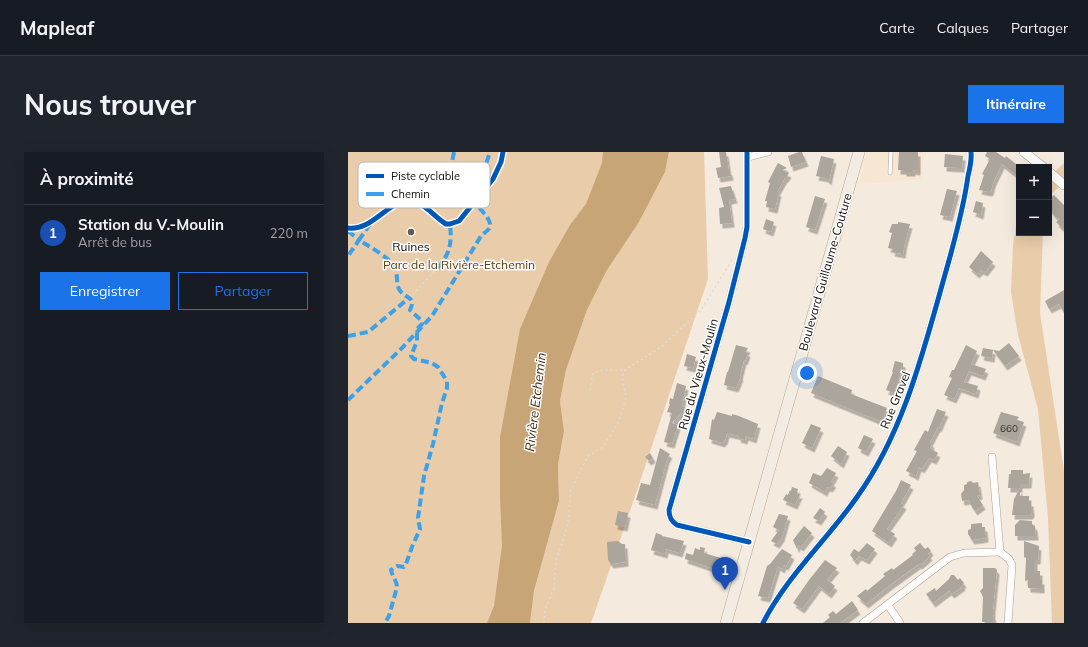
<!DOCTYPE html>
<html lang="fr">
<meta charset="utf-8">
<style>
body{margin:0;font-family:Mulish,sans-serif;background:#20242c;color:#f1f3f6}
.controls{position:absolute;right:12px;top:12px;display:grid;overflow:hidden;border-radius:0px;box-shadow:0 4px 16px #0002}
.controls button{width:36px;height:36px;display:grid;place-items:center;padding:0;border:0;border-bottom:1px solid #363941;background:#171b24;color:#f1f3f6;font:20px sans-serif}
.you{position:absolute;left:459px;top:221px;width:14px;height:14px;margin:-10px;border:3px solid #fff;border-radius:50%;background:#1a73e8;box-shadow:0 0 0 6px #1a73e833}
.badge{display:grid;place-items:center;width:26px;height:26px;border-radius:50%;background:#1a73e8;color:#fff;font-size:13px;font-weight:700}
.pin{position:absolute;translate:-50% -33px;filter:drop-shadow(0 1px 2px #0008)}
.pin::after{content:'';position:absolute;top:21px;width:14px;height:12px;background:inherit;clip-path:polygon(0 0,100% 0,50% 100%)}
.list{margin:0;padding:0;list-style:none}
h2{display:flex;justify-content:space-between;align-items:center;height:52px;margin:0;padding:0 16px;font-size:17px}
h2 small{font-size:13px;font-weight:400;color:#9ea1a6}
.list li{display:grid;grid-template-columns:26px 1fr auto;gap:12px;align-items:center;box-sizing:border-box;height:56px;padding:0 16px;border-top:1px solid #363941}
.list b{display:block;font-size:15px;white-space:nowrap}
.list p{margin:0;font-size:13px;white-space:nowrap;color:#9ea1a6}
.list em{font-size:13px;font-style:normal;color:#9ea1a6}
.actions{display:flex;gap:8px;padding:12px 16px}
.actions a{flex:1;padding:9px 0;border:1px solid #1a73e8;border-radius:0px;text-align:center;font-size:14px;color:#1a73e8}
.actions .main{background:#1a73e8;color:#fff}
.map{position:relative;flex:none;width:716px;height:471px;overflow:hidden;border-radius:0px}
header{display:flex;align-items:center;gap:24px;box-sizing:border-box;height:56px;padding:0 20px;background:#171b24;border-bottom:1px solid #363941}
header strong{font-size:19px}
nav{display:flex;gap:22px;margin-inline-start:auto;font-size:14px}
.intro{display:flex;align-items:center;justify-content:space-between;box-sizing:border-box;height:96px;padding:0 24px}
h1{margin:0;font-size:28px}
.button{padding:10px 18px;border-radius:0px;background:#1a73e8;color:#fff;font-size:14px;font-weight:700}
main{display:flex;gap:24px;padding:0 24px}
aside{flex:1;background:#171b24;border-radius:0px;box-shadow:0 4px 16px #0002}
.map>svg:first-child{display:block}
</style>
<header>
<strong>Mapleaf</strong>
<nav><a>Carte</a><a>Calques</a><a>Partager</a></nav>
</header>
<div class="intro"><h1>Nous trouver</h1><a class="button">Itinéraire</a></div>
<main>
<aside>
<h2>À proximité<small></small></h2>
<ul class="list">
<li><span class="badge" style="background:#1a4fb4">1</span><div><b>Station du V.-Moulin</b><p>Arrêt de bus</p></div><em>220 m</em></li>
</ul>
<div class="actions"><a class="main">Enregistrer</a><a>Partager</a></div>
</aside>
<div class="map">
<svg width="716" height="471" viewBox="0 0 716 471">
<defs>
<filter id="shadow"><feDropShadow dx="2.5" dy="4.5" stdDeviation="0" flood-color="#0004"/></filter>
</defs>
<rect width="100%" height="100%" fill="#f4eade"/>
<path fill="#f7e6d2" d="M519,0H576L573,27L511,32Z"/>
<g fill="#e9cca9">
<path d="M0,0H282L193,195L159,471H0Z"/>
<path d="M321,0H356L360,127L282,359L243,471H182L186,439L211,349L210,313L216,279L212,249L218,218L239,158L259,118L291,70L317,20Z"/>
<path d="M716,11V31L704,41L701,50V25Z"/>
<path d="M671,55V81H695L692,161L716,319V471H704L700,366L690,257L670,183L663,140L665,93Z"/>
</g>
<path fill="#c8a576" d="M255,0H321L317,20L291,70L259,118L239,158L218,218L212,249L216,279L210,313L211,349L186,439L182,471H139L146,454L154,394L152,344V285L172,177L201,110L222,73L238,52L254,11Z"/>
<g fill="#aca59b" filter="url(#shadow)">
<path d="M371,0H378L381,19H382L383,24L370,26L368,16L373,15Z"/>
<path d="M451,0H454L458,10L443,15L440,4Z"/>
<path d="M551,0H570V19L565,18V20H556V18H550Z"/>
<path d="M639,0H648L657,6L658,4L672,15H671V18L668,23L654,12L645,31L643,39L641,40L631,38L636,23L634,22L642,7L637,4Z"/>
<path d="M597,2L615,4L614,16L596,15Z"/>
<path d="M473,4L486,7L481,29L478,26L468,24Z"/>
<path d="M430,11L439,16L434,18L441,21L438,26H437L429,40H431L427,57L418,55L419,49H417L422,31L420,30Z"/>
<path d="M383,34L387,47L381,48L384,71L372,72L371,56L376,55L371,36Z"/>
<path d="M599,37L609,39L602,65L592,63Z"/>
<path d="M706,43L716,53V78L708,70L712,67L708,65L701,57V47Z"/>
<path d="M467,44L477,47L467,78L458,75Z"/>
<path d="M628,49L635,51L633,63L625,60Z"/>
<path d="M418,67L426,70L423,80L415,77Z"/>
<path d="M550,70L562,72L557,90L555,102L544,100L545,97L540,96L544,81L541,80L544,72H550Z"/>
<path d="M633,99L645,110L637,120L633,118L629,122L621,115Z"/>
<path d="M716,138V161L711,152L701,157L697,149Z"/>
<path d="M661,191L671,204L657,214L645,198L644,206L633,204L635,196L651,199Z"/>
<path d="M388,193L400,196L398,200L400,201L397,209L396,208L392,224H393L388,236L376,233L379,220H380Z"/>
<path d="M618,193L629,199L623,212L638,217L635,224L621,219L616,230L630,234L628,242L611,236L606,247L596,243L604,226L601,225L604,218H606Z"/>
<path d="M339,202L348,205L345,216L336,214Z"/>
<path d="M547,209L555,211V218H554L546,241L538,238L545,220H544Z"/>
<path d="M470,224L504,238L503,242L539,256L534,270L463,241Z"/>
<path d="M329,231L338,234L334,254L337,255L335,261H333L324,271L330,273L324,292L316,290L324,261L319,260L322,252H321L322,246L325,247Z"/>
<path d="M589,257L598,260L591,276L590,275L582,290L584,292L582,296L590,301L586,308L581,306L574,317L571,315L568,324L558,319L569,299L566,298L577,278L580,280Z"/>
<path d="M369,260L384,264V262L391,264L410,272L406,287L398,284L397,288L390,286L391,284L379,281L377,289L376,288L375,291L361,287L364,267L366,268Z"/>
<path d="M653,260L671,265L669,268L676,270L669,290L645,281Z"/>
<path d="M463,272L473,276L464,296L454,291Z"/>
<path d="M516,283L525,287L518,300L510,296Z"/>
<path d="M490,294L499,300L493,312L483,304Z"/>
<path d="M312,296L322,302L319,307L307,353L288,348L293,331L302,333Z"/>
<path d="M302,301L305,306L301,309L297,305Z"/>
<path d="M479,316L488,321L483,330L486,331L482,336L479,335L477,340L461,331L465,321L473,324Z"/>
<path d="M663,318H675V322L682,321L681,332H672V344H681V350H683L684,361L682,363H664L666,347L672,336H660L661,322H663Z"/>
<path d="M553,328L563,333L553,351L556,353L539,377L547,382L541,391L524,379L548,339Z"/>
<path d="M623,329L625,331L630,330L632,343L629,344L635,353L627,359L622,352L621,348L614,349L613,342L616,338V333L619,332V330Z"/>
<path d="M444,335L450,337L449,342H452L447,353L435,348L438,342L440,343L442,338L443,339Z"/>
<path d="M472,356L477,360L471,369L465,366Z"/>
<path d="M270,359L280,361L277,375L267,373Z"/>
<path d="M431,362L440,364L434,385L429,392L423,389L431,378L425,375Z"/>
<path d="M672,368L684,369V372L687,374L688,384H667V373Z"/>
<path d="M634,371V375H637L638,386L624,388L620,382V378L623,377V372Z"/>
<path d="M456,374L464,381L453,395L450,393L449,397L445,388Z"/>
<path d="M308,381L314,383V384L336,389L332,401L318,397L317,402L303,398Z"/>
<path d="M270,389L274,392H277L278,410L263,412L260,408L259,390Z"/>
<path d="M676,389L691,394L690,408H687V419H692V428H694V437L680,436V428L677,429L678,406L676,405Z"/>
<path d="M519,391L527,397L519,408L511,404L507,409L502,403L506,397L511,400Z"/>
<path d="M572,391L577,397L580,395L583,399L580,402L582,404L572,413L571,412L542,433L518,452L509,444L518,437L519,439L537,424L535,422L544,416L545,418L565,403L564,402L568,399L566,396Z"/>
<path d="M352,395L357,396L356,401L376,407L372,419L337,407L338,401L345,403L347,396L352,398Z"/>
<path d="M434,397L444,403L438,414L436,413L434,417L430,414L420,446L410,444L419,414L422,412Z"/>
<path d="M477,408L489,416L479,428L487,434L481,442L471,434L454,457L445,451L461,428Z"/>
<path d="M635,416H647L649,418L645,457V463L646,467L645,470H634L635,445L632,439L635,436Z"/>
<path d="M603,423H606L610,428L612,426L616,431L614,433L615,434L604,442L601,439L585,451L578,442L587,436L588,439L601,427Z"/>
<path d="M504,449L510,458L492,471H475L482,465L480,463L485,459L488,462Z"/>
</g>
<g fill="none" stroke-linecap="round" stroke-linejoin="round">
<defs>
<path id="service" d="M542,21L543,0"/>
<g id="minor">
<path d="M399,0V75L397,86L381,150L321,358C321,365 323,369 329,373L401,390"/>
<path d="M400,5L420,0"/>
<path d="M644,305L652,400L661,407L664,413L660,471"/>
<path d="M540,453L552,471"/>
<path d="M415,471C439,424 479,388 509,345C558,277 577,192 600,112C608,83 616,54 620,24C622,16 624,8 623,0"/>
<path d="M515,471L602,405L616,401L652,400"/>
</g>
<g id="tertiary">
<path d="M676,0L695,15"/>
<path d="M701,20L716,33"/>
</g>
<path id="primary" d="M378,471L511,0"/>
</defs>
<use href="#service" stroke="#a7a097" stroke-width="4.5"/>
<use href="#minor" stroke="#a7a097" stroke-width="8"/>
<use href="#tertiary" stroke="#a7a097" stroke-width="10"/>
<use href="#primary" stroke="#b8aa98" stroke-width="12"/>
<g stroke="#dedbd7" stroke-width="1.5" stroke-dasharray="2 3" stroke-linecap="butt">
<path d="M61,146L90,116"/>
<path d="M242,238L245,221L255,218H277"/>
<path d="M196,471L197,458L206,436L208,408L216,386L221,364L222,340L240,304L255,295L271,269L278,245L274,225L277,218L313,195L353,158L384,108"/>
</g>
<use href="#service" stroke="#fdfcfa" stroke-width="3.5"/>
<use href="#minor" stroke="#fdfcfa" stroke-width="7"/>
<use href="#tertiary" stroke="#fdfcfa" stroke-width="9"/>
<use href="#primary" stroke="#f2ece2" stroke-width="11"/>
<g stroke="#3da1e9" stroke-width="4" stroke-dasharray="8 4" stroke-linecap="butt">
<path d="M106,0L103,15C111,28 123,31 123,48"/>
<path d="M22,72L11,88C20,94 43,106 47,116C50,122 48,131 51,137C57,148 69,143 62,158L74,169V172L69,177V189L63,204L66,207L84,211L90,215L99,229V236L94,251L85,292L76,324L70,366L72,377L64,395L58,412L56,415L49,414L43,418C44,424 49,429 49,435L41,464L37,471"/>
<path d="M0,79L11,88L0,104"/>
<path d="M90,116C102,101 104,92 102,72"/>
<path d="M0,184L20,180L61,146"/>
<path d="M0,248L53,197L84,164L133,84C136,81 141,78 142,75C144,67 129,53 123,49L137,15L142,0"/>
</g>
<defs>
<g id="cycleway">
<path d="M399,0V75L397,86L381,150L321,358C321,365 323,369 329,373L401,390"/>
<path d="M0,76C27,80 43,40 70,51C81,56 88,66 98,72H102L111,69L145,27L153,10L155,0"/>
<path d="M415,471C439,424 479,388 509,345C558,277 577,192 600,112C608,83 616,54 620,24C622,16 624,8 623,0"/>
</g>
</defs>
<use href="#cycleway" stroke="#fff" stroke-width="8"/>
<use href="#cycleway" stroke="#0057b8" stroke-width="5"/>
</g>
<circle fill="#625b52" stroke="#fff" stroke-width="1.5" cx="63" cy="80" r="4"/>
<g text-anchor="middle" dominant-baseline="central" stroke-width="3" stroke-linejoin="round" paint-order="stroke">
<g font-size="10" fill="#39342c">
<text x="661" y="276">660</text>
</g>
<g font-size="12" fill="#130e07" stroke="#fff">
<text x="63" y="94">Ruines</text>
</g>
<g font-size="12" fill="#5c3c0a" stroke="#fff">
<text x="111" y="112">Parc de la Rivière-Etchemin</text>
</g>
<g font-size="12" fill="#130e07" stroke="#fff">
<text transform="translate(477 120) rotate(-74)">Boulevard Guillaume-Couture</text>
<text transform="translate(350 222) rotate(-74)">Rue du Vieux-Moulin</text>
<text transform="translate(547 248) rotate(-68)">Rue Gravel</text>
</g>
<g font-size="13" font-style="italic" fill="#3d290d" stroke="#fff">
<text transform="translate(187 250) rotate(-83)">Rivière Etchemin</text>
</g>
</g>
<rect x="10" y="10" width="132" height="46" rx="6" fill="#fff" stroke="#b8b7b5" stroke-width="1"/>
<rect x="18" y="22" width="18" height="4" fill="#0057b8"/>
<rect x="18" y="40" width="18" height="4" fill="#3da1e9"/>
<g font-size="11" fill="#130e07">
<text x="43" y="28">Piste cyclable</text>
<text x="43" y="46">Chemin</text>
</g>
</svg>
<div class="controls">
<button>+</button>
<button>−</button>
</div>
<div class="you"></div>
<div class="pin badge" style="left:377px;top:438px;background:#1a4fb4">1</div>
</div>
</main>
